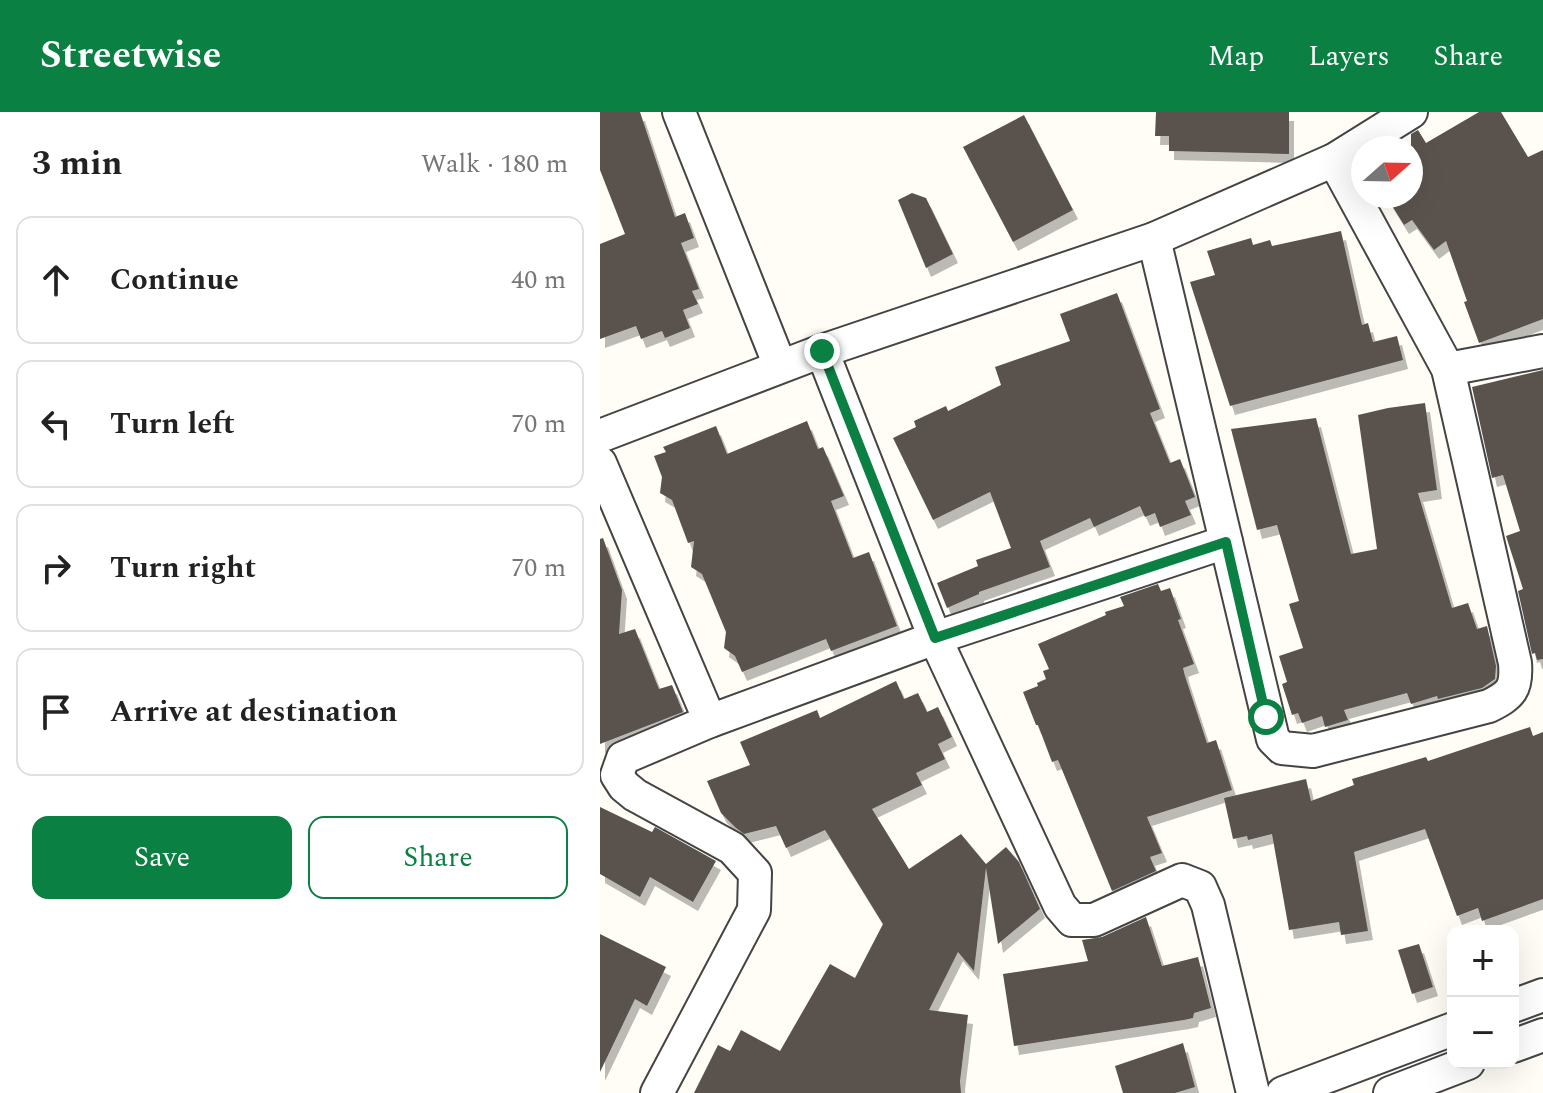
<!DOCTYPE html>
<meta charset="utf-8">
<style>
body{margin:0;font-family:Spectral,serif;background:#f6f6f6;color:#222}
.controls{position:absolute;right:24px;bottom:24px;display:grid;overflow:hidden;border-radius:16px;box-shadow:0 8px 32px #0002}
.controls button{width:72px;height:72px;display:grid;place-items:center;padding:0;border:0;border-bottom:2px solid #e0e0e0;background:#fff;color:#222;font:40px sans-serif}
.compass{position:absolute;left:751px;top:24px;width:72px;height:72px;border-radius:50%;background:#fff;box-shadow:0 8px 32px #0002;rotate:70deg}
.stop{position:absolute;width:24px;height:24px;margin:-18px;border:6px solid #0b8043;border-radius:50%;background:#fff}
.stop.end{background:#0b8043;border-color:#fff;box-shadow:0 2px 8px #0008}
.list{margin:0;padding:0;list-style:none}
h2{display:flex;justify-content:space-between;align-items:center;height:104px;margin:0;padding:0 32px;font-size:34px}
h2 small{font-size:26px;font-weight:400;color:#767676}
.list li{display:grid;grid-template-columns:52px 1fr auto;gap:24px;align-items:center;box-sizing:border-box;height:128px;margin:0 16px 16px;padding:0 16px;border:2px solid #e0e0e0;border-radius:16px}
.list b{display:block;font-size:30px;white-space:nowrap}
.list em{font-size:26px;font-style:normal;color:#767676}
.actions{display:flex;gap:16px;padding:24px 32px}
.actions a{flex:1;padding:18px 0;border:2px solid #0b8043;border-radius:16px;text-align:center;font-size:28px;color:#0b8043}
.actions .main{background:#0b8043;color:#fff}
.icon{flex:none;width:44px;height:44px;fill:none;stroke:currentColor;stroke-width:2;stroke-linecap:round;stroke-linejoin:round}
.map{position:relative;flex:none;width:943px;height:981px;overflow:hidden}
header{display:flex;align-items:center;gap:48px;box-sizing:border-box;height:112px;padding:0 40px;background:#0b8043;color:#fff}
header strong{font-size:38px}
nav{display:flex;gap:44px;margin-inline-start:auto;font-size:28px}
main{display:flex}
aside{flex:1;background:#fff}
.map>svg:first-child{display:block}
</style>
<header>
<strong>Streetwise</strong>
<nav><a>Map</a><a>Layers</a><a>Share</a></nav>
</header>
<main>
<aside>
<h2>3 min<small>Walk · 180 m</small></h2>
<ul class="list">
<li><svg class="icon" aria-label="ahead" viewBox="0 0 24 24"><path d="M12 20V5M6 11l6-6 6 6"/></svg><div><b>Continue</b></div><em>40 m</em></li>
<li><svg class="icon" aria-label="left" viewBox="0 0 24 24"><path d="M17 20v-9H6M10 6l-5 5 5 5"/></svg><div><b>Turn left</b></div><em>70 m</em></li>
<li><svg class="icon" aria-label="right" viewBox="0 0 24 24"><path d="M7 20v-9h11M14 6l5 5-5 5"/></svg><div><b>Turn right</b></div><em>70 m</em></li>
<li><svg class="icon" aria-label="arrive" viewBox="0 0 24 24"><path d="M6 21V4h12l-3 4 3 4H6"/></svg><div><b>Arrive at destination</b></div></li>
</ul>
<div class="actions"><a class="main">Save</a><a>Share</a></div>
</aside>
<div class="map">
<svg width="943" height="981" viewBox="0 0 943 981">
<defs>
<filter id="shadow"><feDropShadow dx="5" dy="9" stdDeviation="0" flood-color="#0004"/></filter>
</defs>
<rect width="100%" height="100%" fill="#fffdf5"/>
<g fill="#5a524d" filter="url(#shadow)">
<path d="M0,0H40L75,105L85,101L94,126L81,131L99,177L92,179L98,192L83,198L90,216L65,226L62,219L41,227L36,214L0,227V132L25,122L0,58Z"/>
<path d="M556,0H689V42L569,39V24H555Z"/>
<path d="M879,0H901L928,45L943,38V207L879,231L864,190L867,189L846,129L834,138L812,108L804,113L786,84H811V22L818,18L826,31Z"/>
<path d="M424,3L473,98L413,130L363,35Z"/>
<path d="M312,81L326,86L353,142L326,156L298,88Z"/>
<path d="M741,119L762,213L768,211L773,230L797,224L803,248L630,294L590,170L615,163L607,139L651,126L653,133L670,128L672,134Z"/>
<path d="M517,181L560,297L550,301L570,351L580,347L595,385L585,389L591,403L560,415L555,401L545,405L540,394L494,415L490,406L440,429L450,455L379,480V482L347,496L337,471L378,454L376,448L411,436L390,380L333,408L293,326L316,315L314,309L346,294L348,299L401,273L395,255L470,229L460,202Z"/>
<path d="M943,258V547L937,548L935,541L932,542L918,479L923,477L906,424L920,419L903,363L892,366L872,275Z"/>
<path d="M825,291L837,378L818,381L852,496L868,491L877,517L887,514L896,554L895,567L882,576L838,587L837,584L811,592L807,581L744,598L748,608L725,615L722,604L702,611L698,601L692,603L682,572L687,570L679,544L703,536L689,492L699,489L677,413L657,418L631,317L716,306L751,442L777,437L758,303L788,296Z"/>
<path d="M207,309L218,337L223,335L244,384L231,389L253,446L269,440L297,514L231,539L226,527L142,560L135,544L124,536L126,520L102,462L91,455L94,429L88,431L72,388L60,381L62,365L54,344L66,340L63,335L116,314L127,342Z"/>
<path d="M3,426L22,478L19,522L35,517L59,577L72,573L83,600L0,632V427Z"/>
<path d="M558,472L561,479L570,476L581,507L578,508L594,552L583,556L585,564L607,631L616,628L632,678L547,705L562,741L550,745L556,759L512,779L458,648L452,650L438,613H436L423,580L438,574L437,571L446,567L443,559L449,557L438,532L506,503L505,500L524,494L520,485Z"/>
<path d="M296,569L304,587L318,581L327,600L338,595L352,625L338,632L345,647L316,661L322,673L272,697L309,757L361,722L386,752L406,735L419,750L440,797L398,832L386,756L374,859L358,840L329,898L368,903L360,969L361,981H94L118,933L130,939L141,918L180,939L230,852L255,866L283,812L225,718L186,736L176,714L144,722L136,716L121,701L107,669L150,653L140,630L217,598L220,606Z"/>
<path d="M930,615L933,624L943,620V787L882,809L878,796L857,804L825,717L754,740L768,819L741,823L739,810L689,818L672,722L648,728L647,724L633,727L624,686L706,667L711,689L754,673L752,667L826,645L828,649Z"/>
<path d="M0,695L52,720L55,715L116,749L93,790L50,765L40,785L0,762Z"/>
<path d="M546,805L562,854L598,845L611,896L594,901L593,906L584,908L414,934L403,862L488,849L482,828L502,825Z"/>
<path d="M0,822L66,855L47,894L35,887L0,960Z"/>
<path d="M819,832L833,875L812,882L798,838Z"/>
<path d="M583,931L595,975L575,981H523L515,954Z"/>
</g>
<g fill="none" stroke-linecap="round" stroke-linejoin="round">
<defs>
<g id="street">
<path d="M79,0L180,254"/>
<path d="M554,127L673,627L682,636L713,639L889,594C911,583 917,577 915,551L848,257L734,48"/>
<path d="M222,239L335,526L460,794L472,808H494L582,768L600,775L608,793L653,981"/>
<path d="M848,257L943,239"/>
<path d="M0,324L222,239L554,127L734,48L811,0"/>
<path d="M0,351L110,609"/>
<path d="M913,894L943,883"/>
<path d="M913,934L943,923"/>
<path d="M57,981L154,798L155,761L132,736L35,683L24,674L17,663L23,646L110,609L335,526L626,430"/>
<path d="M683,981L853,917"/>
<path d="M790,981L868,951"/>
</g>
</defs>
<use href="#street" stroke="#444" stroke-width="36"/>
<use href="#street" stroke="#fff" stroke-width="32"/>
</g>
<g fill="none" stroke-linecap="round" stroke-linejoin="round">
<path stroke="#0b8043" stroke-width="10" d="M222,239L335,526L626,430L666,605"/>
</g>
</svg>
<div class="controls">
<button>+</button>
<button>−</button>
</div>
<svg class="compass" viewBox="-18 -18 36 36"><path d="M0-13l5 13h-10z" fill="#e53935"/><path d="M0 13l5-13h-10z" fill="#767676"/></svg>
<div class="stop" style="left:666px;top:605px"></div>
<div class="stop end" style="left:222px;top:239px"></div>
</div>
</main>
